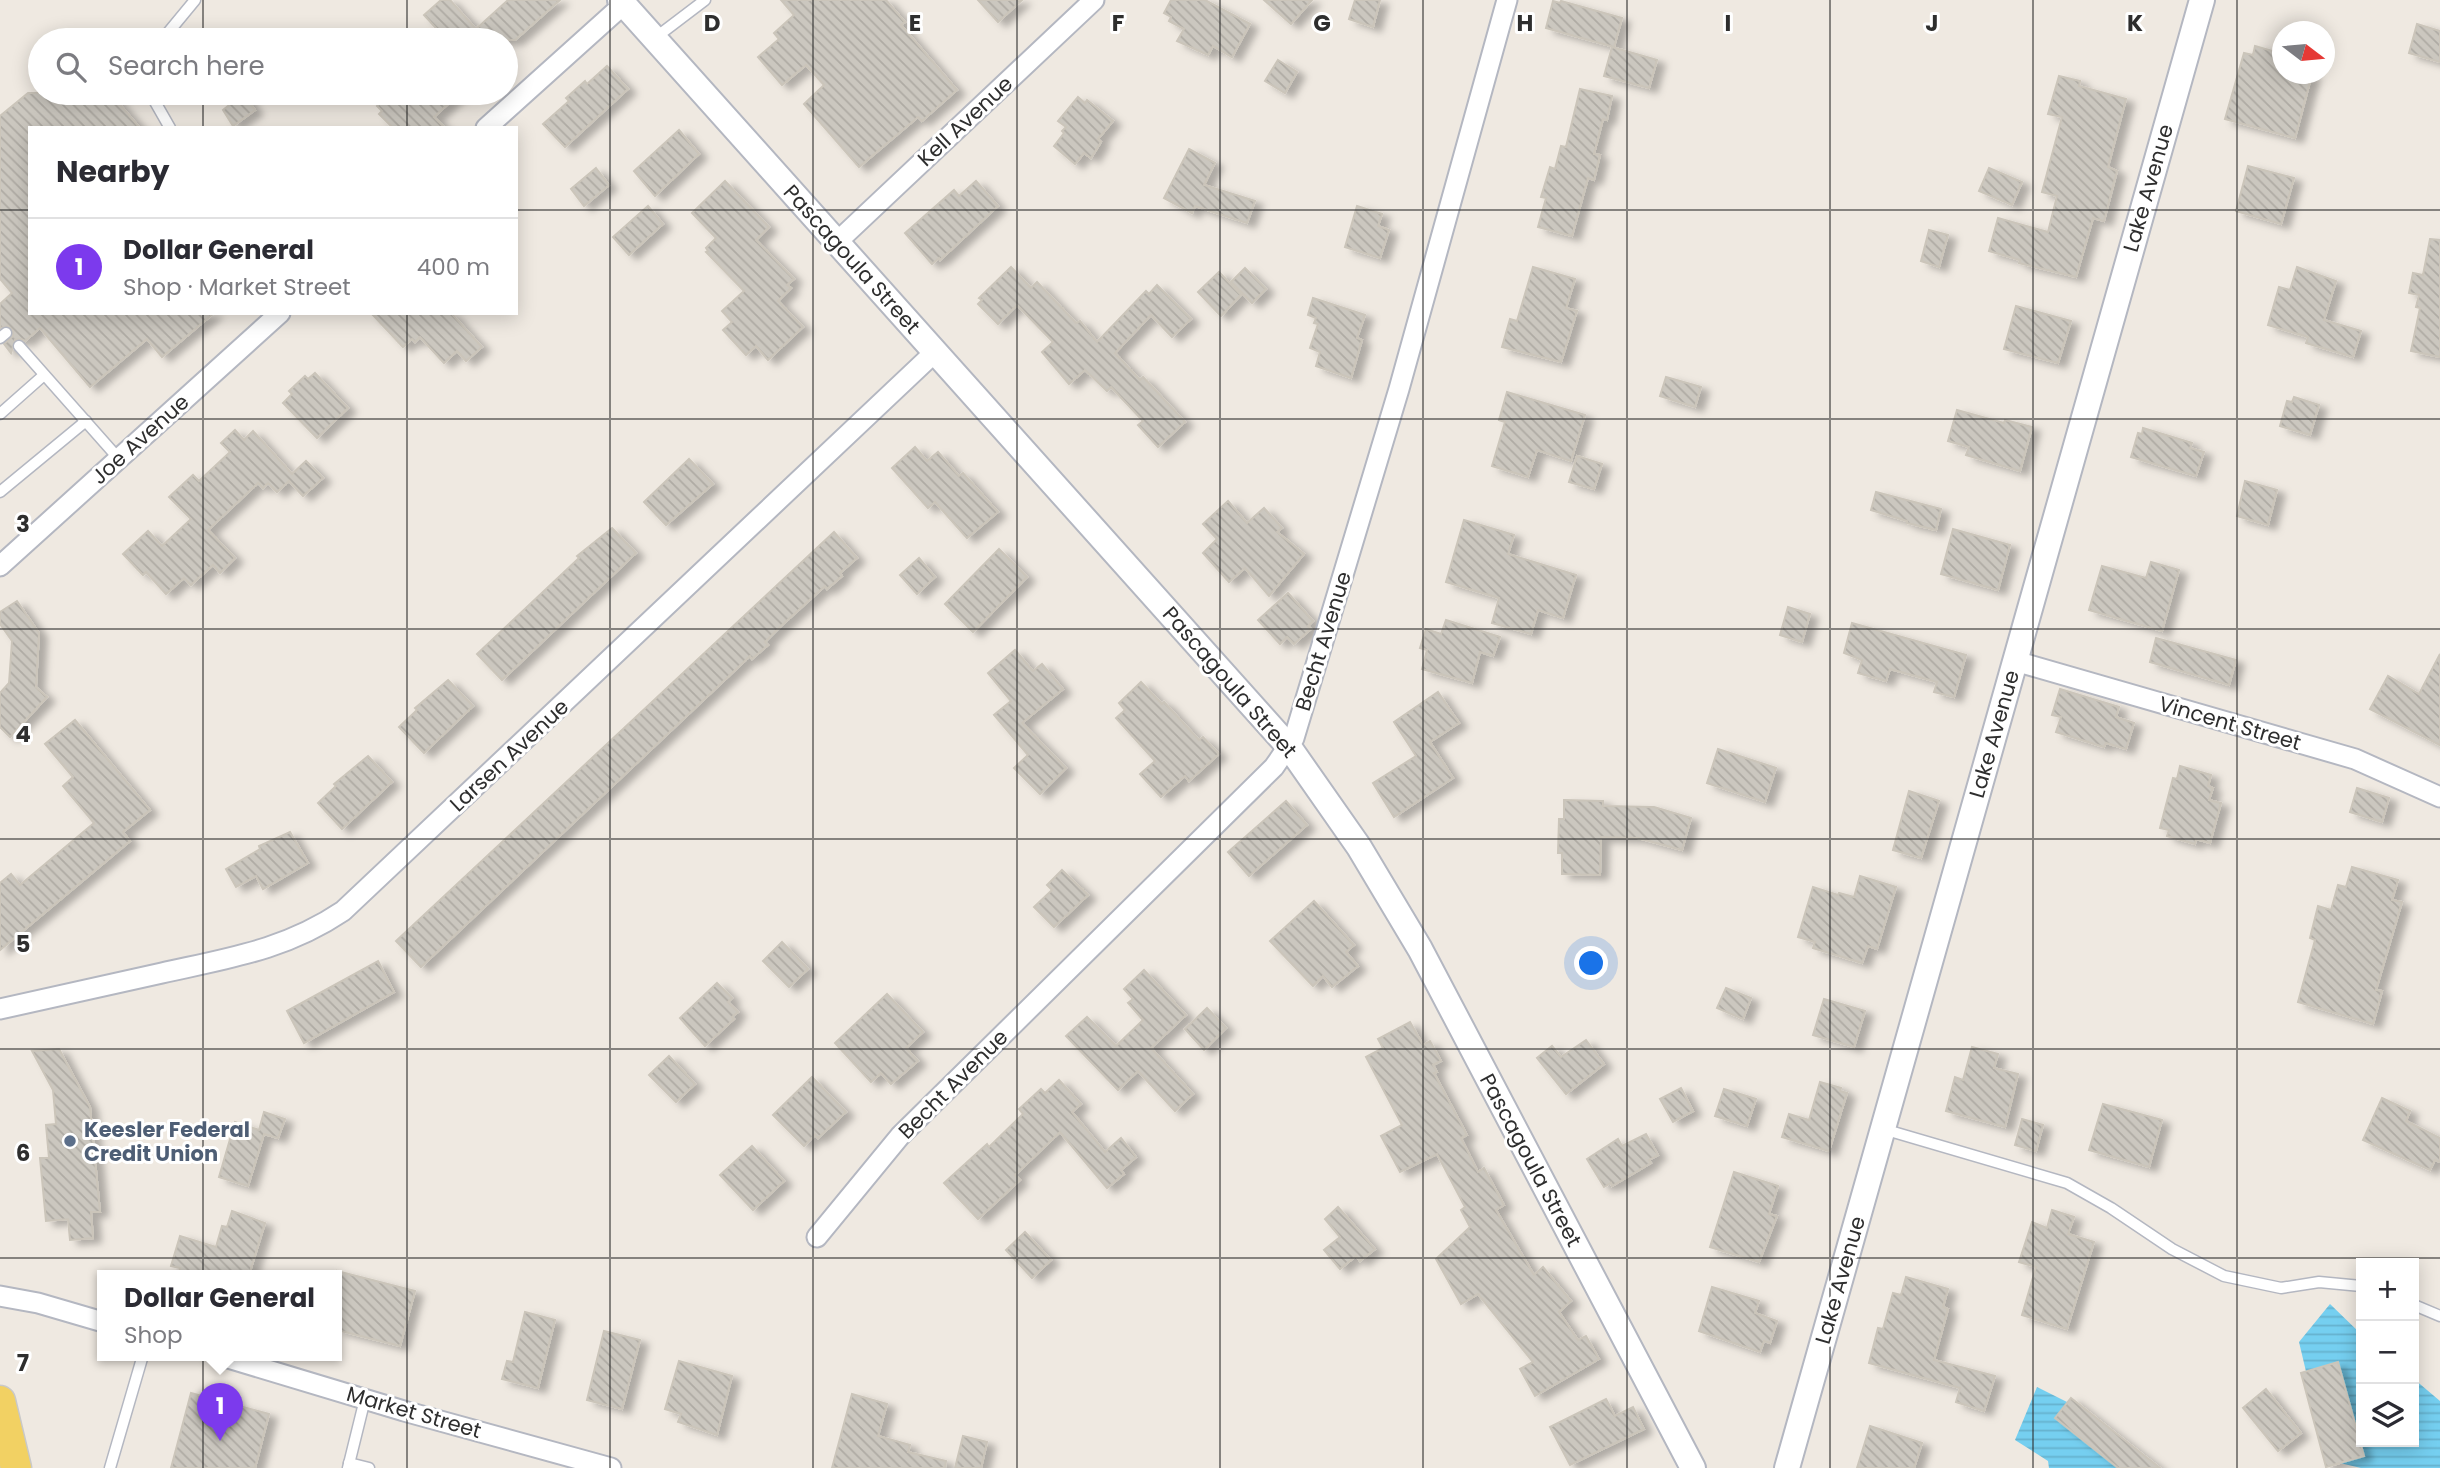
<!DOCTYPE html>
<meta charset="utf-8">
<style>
body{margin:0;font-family:Poppins,sans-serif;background:#f2f2f3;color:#2b2b33}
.controls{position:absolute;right:21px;bottom:21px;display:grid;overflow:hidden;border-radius:0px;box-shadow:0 4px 18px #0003}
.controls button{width:63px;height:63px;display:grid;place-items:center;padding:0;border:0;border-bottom:2px solid #e1e1e2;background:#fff;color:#2b2b33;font:35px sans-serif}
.compass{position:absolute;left:2272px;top:21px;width:63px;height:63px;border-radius:50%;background:#fff;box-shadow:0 4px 18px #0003;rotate:106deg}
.you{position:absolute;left:1592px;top:964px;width:24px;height:24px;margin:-18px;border:5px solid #fff;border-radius:50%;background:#1a73e8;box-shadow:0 0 0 10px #1a73e833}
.badge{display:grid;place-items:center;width:46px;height:46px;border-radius:50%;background:#7c3aed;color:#fff;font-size:23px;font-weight:700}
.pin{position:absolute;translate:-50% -58px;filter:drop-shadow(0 2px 4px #0008)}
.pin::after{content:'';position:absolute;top:37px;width:24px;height:21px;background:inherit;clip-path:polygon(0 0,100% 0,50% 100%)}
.popup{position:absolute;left:97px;top:1270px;width:245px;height:91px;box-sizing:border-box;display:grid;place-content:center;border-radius:0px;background:#fff;filter:drop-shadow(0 2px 5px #0005);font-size:23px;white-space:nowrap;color:#7c7c81}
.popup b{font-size:26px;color:#2b2b33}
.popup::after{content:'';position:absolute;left:50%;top:100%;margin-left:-14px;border:14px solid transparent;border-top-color:#fff}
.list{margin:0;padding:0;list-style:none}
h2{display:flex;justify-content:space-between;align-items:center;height:91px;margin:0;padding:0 28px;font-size:30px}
h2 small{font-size:23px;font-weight:400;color:#7c7c81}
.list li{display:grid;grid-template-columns:46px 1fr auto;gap:21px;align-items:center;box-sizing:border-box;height:98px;padding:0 28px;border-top:2px solid #e1e1e2}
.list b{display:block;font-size:26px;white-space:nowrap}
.list p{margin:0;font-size:23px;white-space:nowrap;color:#7c7c81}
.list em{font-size:23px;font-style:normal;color:#7c7c81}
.icon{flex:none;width:38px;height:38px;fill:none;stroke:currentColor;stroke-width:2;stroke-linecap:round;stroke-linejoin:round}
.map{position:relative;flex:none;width:2440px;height:1468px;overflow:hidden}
.search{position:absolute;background:#fff;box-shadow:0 4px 18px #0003;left:28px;top:28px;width:490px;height:77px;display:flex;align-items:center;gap:18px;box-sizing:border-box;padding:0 24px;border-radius:38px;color:#7c7c81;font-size:26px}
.panel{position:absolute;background:#fff;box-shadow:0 4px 18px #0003;left:28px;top:126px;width:490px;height:189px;border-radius:0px}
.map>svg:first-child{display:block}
</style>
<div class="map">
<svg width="2440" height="1468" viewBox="0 0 2440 1468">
<defs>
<pattern id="water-rules" width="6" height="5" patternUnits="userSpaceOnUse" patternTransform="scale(1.75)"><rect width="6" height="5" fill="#75cff0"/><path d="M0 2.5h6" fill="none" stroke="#66b2ce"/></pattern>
<pattern id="building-back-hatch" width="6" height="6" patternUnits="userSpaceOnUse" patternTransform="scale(1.75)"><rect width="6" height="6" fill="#cbc7bf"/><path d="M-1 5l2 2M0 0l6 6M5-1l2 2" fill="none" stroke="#afaba4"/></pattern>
<filter id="shadow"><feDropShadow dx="8" dy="4.5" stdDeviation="3.5" flood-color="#0004"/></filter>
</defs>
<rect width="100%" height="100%" fill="#efe9e1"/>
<g fill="url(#water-rules)">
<path d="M2330,1304L2361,1334V1442H2414V1379L2440,1401V1468H2361L2327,1460L2299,1342Z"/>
<path d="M2037,1387L2069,1403L2149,1468H2049L2048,1461L2015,1440Z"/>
</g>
<g fill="url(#building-back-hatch)" stroke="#cbc5ba" stroke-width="2" filter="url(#shadow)">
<path d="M441,0H450L476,29L508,0H560L515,40H447L424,15Z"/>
<path d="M781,0H886L905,22L901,25L957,90L922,121L918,117L859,167L804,104L824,85L806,65L782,85L758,57L779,39L774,33L794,15Z"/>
<path d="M978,0H1022L998,22Z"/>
<path d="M1171,0H1205L1250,24L1232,57L1213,46L1208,55L1177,41L1184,29L1169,21L1171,17L1164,13Z"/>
<path d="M1264,0H1312L1291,24Z"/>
<path d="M1355,0H1380L1373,27L1349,19Z"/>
<path d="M1553,1L1560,3L1561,1L1622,18L1614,47L1546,28Z"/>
<path d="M2417,24L2440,31V62L2409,53Z"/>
<path d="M2255,46L2283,54V74H2312L2295,138L2225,119L2244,53L2253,55Z"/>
<path d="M1612,47L1657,60L1649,88L1604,76Z"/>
<path d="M1278,60L1297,72L1285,93L1265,81Z"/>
<path d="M607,66L628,89L565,147L543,124L569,101L566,98L585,81L587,84Z"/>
<path d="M2059,76L2080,81L2079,86L2126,99L2108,167L2117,171L2104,221L2093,218L2076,277L2019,263L2020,260L1989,251L1998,218L2048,232L2057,196L2042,192L2062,117L2048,114Z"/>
<path d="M1580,89L1612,96L1607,120L1603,119L1594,154L1600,155L1594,180L1588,178L1572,236L1538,227L1546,198L1541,197L1550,167L1555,169L1561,146L1566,147Z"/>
<path d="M28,93H110L140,128H30V313H214L162,357L147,339L90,387L40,328L25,341L21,339L15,340L11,353L4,344L13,336V331L8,326L0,328V304L12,293L0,279V116Z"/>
<path d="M390,93H460L434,117L445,128H393L379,114L382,111L377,106Z"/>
<path d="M243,94L255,110L233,126L223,110Z"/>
<path d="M1078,97L1085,103L1087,100L1113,121L1098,139L1101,142L1091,158L1084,153L1075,164L1054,146L1064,133L1062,131L1066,127L1058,121Z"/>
<path d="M679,130L699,154L655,196L634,171Z"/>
<path d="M1189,149L1215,163L1204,185L1255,201L1247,223L1195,206L1192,213L1164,198Z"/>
<path d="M2248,166L2294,178L2281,224L2236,211Z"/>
<path d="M596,168L609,185L584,206L571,189Z"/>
<path d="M1989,168L2022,182L2012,205L1979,191Z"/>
<path d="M725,181L769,227L756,240L794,279L787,285L791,288L778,301L803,327L768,360L756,346L746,355L723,330L732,322L722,311L744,291L706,252L708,251L706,248L716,238L692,213Z"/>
<path d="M976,181L998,206L940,260L939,258L932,264L905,233L954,190L959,196Z"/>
<path d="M648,206L663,224L629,255L613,237Z"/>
<path d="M1357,206L1382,214L1378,226L1389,230L1380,258L1345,247Z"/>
<path d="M1929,230L1948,235L1939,267L1921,261Z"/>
<path d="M2430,239L2440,240V357L2411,351L2420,308L2416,307L2419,295L2409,293L2413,273L2423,275Z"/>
<path d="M1011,267L1031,288L1037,282L1076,323L1080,321L1097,342L1146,291L1149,294L1157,285L1191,319L1172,337L1151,315L1115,353L1140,380L1143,377L1185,422L1158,447L1138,425L1143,421L1111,387L1107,391L1085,370L1069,384L1042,352L1053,342L1017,305L998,324L978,304L982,300L979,298Z"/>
<path d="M1533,267L1575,279L1566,308L1577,311L1561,362L1502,347L1510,319L1517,321Z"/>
<path d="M2297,267L2336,281L2324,320L2361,331L2353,357L2306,343L2308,337L2268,325L2279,287L2290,290Z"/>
<path d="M1245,268L1266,289L1252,303L1231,282Z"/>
<path d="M1219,272L1241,295L1221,316L1198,292Z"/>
<path d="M1313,298L1365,315L1357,338L1362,340L1351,378L1316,366L1320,352L1310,348L1318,324L1314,323L1316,318L1308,315Z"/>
<path d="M2016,306L2071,321L2058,363L2004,349Z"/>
<path d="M371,313H451L482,347L466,361L457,351L444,363L420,337L415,342L412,339L403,347Z"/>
<path d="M315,373L348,408L317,438L283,403L292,394L289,391L305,376L308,379Z"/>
<path d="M1666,377L1701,387L1695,407L1660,396Z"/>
<path d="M1507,392L1585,415L1571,461L1537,450L1528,477L1492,466L1505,422L1499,420Z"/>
<path d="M2294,397L2319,405L2310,435L2280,426L2287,401L2292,402Z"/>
<path d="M1957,410L2004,423L2005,420L2032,427L2020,471L1966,455L1969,447L1948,441Z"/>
<path d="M2143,428L2192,443L2190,448L2204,452L2196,476L2131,457L2138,433L2142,434Z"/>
<path d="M235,430L244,440L253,431L292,474L306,461L323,478L303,496L289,481L277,492L268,483L263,488L258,483L208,530L235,558L220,573L213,565L191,585L184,578L166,594L146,572L143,575L123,554L148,531L162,546L191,519L169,497L193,475L199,481L230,452L221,443Z"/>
<path d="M915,447L927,461L938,452L959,476L963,473L998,512L967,538L935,502L928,508L892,468Z"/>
<path d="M1577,456L1602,464L1594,489L1569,482Z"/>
<path d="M689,459L713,484L666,525L644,502Z"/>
<path d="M2245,481L2277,490L2268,525L2237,516Z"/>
<path d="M1876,492L1941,509L1936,530L1907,523V521L1871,510Z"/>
<path d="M1228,501L1247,523L1264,508L1282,528L1277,532L1304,554L1269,596L1245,568L1229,582L1203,553L1217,539L1203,524Z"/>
<path d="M1464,520L1514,535L1508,554L1576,575L1563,618L1538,610L1531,634L1492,623L1499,598L1446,582Z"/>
<path d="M612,528L636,553L502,680L477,654L579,558L577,556Z"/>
<path d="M1953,529L2010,545L1998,590L1941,574Z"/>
<path d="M834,532L857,558L840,573L842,576L827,589L825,586L781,626L765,642L768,645L752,659L750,656L421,967L396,941Z"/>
<path d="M999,549L1027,577L973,632L945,604Z"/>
<path d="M919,558L935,577L917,594L900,575Z"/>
<path d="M2151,562L2179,570L2162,631L2089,610L2102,566L2146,578Z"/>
<path d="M1288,593L1313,621L1308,626L1311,629L1294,644L1287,637L1280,644L1258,620Z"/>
<path d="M17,601L39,633L36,687L47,697L10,737L0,727V693L9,683L12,641L0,624V612Z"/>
<path d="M1788,607L1810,614L1802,642L1780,635Z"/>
<path d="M1446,620L1500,637L1493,656L1480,652L1472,683L1422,669L1427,650L1420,648L1426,629L1441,634Z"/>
<path d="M1852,623L1966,655L1954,697L1934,692L1937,682L1890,669L1886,681L1858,673L1862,660L1844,653Z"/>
<path d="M2156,638L2236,660L2229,685L2150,662Z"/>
<path d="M1015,650L1033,671L1042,664L1063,689L1022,723L1066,768L1040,794L1014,768L1028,755L994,715L1011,701L988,673Z"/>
<path d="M2440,654V745L2370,709L2388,676L2419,694Z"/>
<path d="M448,680L473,706L424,753L399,727L417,710L415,708Z"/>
<path d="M1141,682L1162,704L1164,702L1199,740L1203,737L1219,754L1189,781L1185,776L1161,797L1140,774L1155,761L1116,718L1125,710L1119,703Z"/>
<path d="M2060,689L2119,707L2116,717L2134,723L2126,749L2106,743L2104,747L2056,732L2061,717L2052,715Z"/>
<path d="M1438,692L1459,723L1430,742L1453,778L1394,817L1373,783L1416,756L1394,722Z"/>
<path d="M75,720L150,810L123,832L130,841L0,950V883L11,874L20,885L94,823L63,786L73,777L45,744Z"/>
<path d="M1718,749L1776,768L1765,802L1707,783Z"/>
<path d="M368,756L392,782L342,829L318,803L336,786L334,784Z"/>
<path d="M2180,766L2211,775L2208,786L2213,788L2209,800L2221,803L2210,843L2196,839L2195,844L2167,836L2169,830L2160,828L2173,778L2177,779Z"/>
<path d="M2357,788L2389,798L2382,822L2350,812Z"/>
<path d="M1909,791L1939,801L1921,858L1893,850Z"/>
<path d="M1564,800L1603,801V806L1654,807L1691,818L1682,850L1638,838L1601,837L1600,875L1562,874V853H1558L1559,819H1564Z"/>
<path d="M1286,801L1307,825L1249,876L1228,852Z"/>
<path d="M290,832L308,863L263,889L256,876L236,887L226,869L260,849L259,846Z"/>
<path d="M2352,867L2398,880L2392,900L2402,902L2376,990L2382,991L2373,1024L2298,1002L2315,940L2310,938L2318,906L2331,910L2338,885L2346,887Z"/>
<path d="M1062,870L1088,895L1054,927L1034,907L1052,890L1047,885Z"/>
<path d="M1860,876L1896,887L1877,949L1868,946L1862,963L1813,948L1815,942L1798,937L1813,887L1838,895L1839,893L1854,897Z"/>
<path d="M1314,901L1354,945L1346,952L1358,966L1332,987L1323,976L1313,986L1270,941Z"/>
<path d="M782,942L808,969L789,987L763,961Z"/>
<path d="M378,961L394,992L304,1043L287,1011Z"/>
<path d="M1144,970L1186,1015L1151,1048L1193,1094L1175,1111L1138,1071L1118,1090L1066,1036L1087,1017L1116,1046L1143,1020L1128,1003L1133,999L1124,989Z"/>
<path d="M717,983L732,998L728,1002L738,1012L732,1017L734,1019L705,1046L680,1018Z"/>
<path d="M1726,988L1751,998L1743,1019L1717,1008Z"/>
<path d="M887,994L923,1032L906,1048L918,1061L891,1084L881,1073L871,1082L835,1043Z"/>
<path d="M1824,999L1865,1011L1854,1047L1813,1035Z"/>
<path d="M1207,1008L1226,1028L1204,1050L1185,1029Z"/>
<path d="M1410,1022L1423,1045L1430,1041L1441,1061L1433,1065L1437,1072L1434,1073L1467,1135L1461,1138L1478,1172L1484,1168L1504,1205L1496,1210L1534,1275L1543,1267L1571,1301L1559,1312L1578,1340L1586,1336L1599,1359L1535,1396L1520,1369L1533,1362L1478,1294L1461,1304L1436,1259L1470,1227L1461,1210L1465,1207L1437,1154L1400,1172L1381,1136L1402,1125L1366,1057L1383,1048L1378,1039Z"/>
<path d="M1586,1040L1604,1064L1566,1094L1537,1058L1552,1046L1561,1057Z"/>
<path d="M1972,1047L1998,1054L1994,1068L2018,1074L2005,1127L1946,1111L1955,1077L1963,1080Z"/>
<path d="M59,1049L90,1107L100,1212H91L93,1238L70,1240L68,1219L46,1221L40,1158H49L46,1125L56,1124L53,1090L32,1051Z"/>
<path d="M669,1056L695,1084L676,1102L649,1075Z"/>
<path d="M812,1077L846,1112L818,1138L815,1135L804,1146L773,1115Z"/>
<path d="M1059,1080L1081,1104L1072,1112L1105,1152L1121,1138L1136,1157L1121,1170L1124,1174L1107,1188L1060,1132L1015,1175L1020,1180L978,1219L944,1183L987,1144L989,1147L1023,1114L1019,1109L1041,1089L1045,1093Z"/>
<path d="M1820,1082L1841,1088L1840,1091L1847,1093L1829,1151L1782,1137L1789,1114L1809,1120Z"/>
<path d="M1681,1088L1693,1111L1673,1122L1660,1099Z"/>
<path d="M1724,1089L1756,1099L1747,1126L1715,1116Z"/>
<path d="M2382,1098L2410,1111L2406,1121L2440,1138V1162L2435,1160L2430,1170L2363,1140Z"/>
<path d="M2103,1104L2162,1120L2149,1167L2089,1150Z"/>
<path d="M264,1112L285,1119L278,1138L264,1134L248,1186L219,1177L235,1122L259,1130Z"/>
<path d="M2022,1119L2043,1125L2036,1151L2015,1145Z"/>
<path d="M1646,1134L1658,1155L1649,1160L1651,1163L1612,1186L1611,1183L1604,1187L1587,1159L1618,1139L1622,1146Z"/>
<path d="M752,1146L784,1181L753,1210L720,1175Z"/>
<path d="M1734,1172L1778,1186L1769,1214L1777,1216L1759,1262L1710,1247Z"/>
<path d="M1338,1207L1375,1249L1360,1261L1356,1256L1340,1269L1324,1250L1340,1237L1325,1219Z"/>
<path d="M2052,1210L2074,1217L2068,1234L2094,1242L2067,1329L2022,1315L2036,1267L2019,1262L2032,1222L2047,1228Z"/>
<path d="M232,1211L265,1223L249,1275H178L180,1268L171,1266L180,1236L216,1247L222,1226L227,1227Z"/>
<path d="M1025,1232L1051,1260L1032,1278L1006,1250Z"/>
<path d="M337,1271L415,1291L400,1346L337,1330Z"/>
<path d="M1906,1277L1948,1289L1943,1307L1948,1309L1934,1360L1995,1376L1984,1411L1956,1402L1960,1388L1869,1363L1878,1328L1883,1329L1893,1293L1901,1295Z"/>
<path d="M1712,1287L1759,1301L1755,1313L1777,1321L1770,1343L1764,1341L1760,1352L1699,1331Z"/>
<path d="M525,1312L555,1320L538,1388L502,1379L507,1361L513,1362Z"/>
<path d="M604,1331L640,1340L622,1409L587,1400Z"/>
<path d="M679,1361L732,1376L717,1435L678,1422L681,1414L665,1409Z"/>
<path d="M2338,1362L2364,1456L2326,1467L2301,1373Z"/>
<path d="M2266,1389L2301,1433L2278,1451L2243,1408Z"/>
<path d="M191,1393L269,1414L255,1468H171Z"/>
<path d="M852,1394L887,1404L878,1436L910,1445L908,1452L946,1461L945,1468H832Z"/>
<path d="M2071,1398L2160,1468H2118L2055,1418Z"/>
<path d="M1606,1399L1615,1416L1633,1407L1644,1429L1570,1465L1550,1427Z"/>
<path d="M1870,1426L1922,1443L1914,1468H1857Z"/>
<path d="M963,1436L987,1442L981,1468H955Z"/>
</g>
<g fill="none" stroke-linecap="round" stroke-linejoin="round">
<defs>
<g id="service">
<path d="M655,38L705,0"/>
<path d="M162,40L195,0"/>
<path d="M150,93L170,128"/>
<path d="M0,338L6,333"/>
<path d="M19,346L119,459"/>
<path d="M0,414L44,375"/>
<path d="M0,492L86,421"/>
<path d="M1883,1129L2067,1183L2111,1208L2172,1249L2224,1276L2281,1288L2319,1282L2361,1286"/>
<path d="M2414,1305L2440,1316"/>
<path d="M349,1463L369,1468"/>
<path d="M110,1468L143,1355"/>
<path d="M348,1468L365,1399"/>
</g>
<g id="minor">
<path d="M486,128L624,4"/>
<path d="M837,242L1094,0"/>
<path d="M0,566L280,313"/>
<path d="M2015,661L2355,759L2440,797"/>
<path d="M0,1009C54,997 108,985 162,973C229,958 285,950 343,911L935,352"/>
<path d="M817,1237L900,1136L1274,767L1294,738L1399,389L1507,0"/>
<path d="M0,1296L38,1303L103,1322"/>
<path d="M218,1355L404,1411L611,1468"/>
</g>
<g id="tertiary">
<path d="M620,0L1289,747L1359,847L1420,949L1693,1468"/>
<path d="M1787,1468L2202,0"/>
</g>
<path id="primary" d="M0,1401L16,1468"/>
</defs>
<use href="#service" stroke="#b4b7c1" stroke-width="13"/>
<use href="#minor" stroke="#b4b7c1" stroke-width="23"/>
<use href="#tertiary" stroke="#b4b7c1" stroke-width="28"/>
<use href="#primary" stroke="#c9c9c9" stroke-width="33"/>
<use href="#service" stroke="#fff" stroke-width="10"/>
<use href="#minor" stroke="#fff" stroke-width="19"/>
<use href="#tertiary" stroke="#fff" stroke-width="24"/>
<use href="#primary" stroke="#f2d163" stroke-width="30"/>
</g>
<path fill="none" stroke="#2e2e2e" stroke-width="2" stroke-opacity="0.55" d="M203,0V40M407,0V40M610,0V1468M813,0V1468M1017,0V1468M1220,0V1468M1423,0V1468M1627,0V1468M1830,0V1468M2033,0V1468M2237,0V1468M203,93V128M407,93V128M0,210H30M516,210H2440M203,313V1468M407,313V1468M0,419H2440M0,629H2440M0,839H2440M0,1049H2440M0,1258H2440"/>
<circle fill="#5c6f8a" stroke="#fff" stroke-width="2.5" cx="70" cy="1141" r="7"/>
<g text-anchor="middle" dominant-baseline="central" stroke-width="6" stroke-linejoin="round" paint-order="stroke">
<g font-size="21" fill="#2e2e2e" stroke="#fff">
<text transform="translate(965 121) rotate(-43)">Kell Avenue</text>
<text transform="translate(2148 188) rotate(-74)">Lake Avenue</text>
<text transform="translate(852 259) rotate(48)">Pascagoula Street</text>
<text transform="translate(140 439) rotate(-42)">Joe Avenue</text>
<text transform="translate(1323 641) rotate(-73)">Becht Avenue</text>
<text transform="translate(1230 682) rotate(49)">Pascagoula Street</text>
<text transform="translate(2230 723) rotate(16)">Vincent Street</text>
<text transform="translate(1994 734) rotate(-74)">Lake Avenue</text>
<text transform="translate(509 755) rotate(-43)">Larsen Avenue</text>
<text transform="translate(953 1084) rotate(-45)">Becht Avenue</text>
<text transform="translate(1531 1160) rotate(62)">Pascagoula Street</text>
<text transform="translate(1840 1280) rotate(-74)">Lake Avenue</text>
<text transform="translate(414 1412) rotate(16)">Market Street</text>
</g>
<g font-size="21" font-weight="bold" fill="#4e5e75" stroke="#fff" text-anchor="start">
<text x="84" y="1129">Keesler Federal<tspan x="84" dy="24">Credit Union</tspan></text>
</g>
</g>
<g font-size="23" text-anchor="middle" font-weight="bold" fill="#2e2e2e" stroke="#fff" stroke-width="6" stroke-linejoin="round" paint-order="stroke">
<text x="712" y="31">D</text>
<text x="915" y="31">E</text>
<text x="1118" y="31">F</text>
<text x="1322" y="31">G</text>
<text x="1525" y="31">H</text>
<text x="1728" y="31">I</text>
<text x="1932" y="31">J</text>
<text x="2135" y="31">K</text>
<text x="23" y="532">3</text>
<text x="23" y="742">4</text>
<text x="23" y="952">5</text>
<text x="23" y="1161">6</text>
<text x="23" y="1371">7</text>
</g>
</svg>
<div class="controls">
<button>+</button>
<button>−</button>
<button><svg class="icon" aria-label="layers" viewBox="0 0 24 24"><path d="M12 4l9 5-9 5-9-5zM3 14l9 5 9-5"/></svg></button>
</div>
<svg class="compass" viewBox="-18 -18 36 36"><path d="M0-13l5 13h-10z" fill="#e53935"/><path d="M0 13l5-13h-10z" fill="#7c7c81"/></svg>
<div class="you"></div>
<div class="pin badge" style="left:220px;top:1441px">1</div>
<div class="popup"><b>Dollar General</b>Shop</div>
<div class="search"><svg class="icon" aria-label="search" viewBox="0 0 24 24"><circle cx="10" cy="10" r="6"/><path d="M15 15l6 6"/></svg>Search here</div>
<section class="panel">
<h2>Nearby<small></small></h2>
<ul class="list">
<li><span class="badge">1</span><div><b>Dollar General</b><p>Shop · Market Street</p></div><em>400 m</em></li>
</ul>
</section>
</div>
